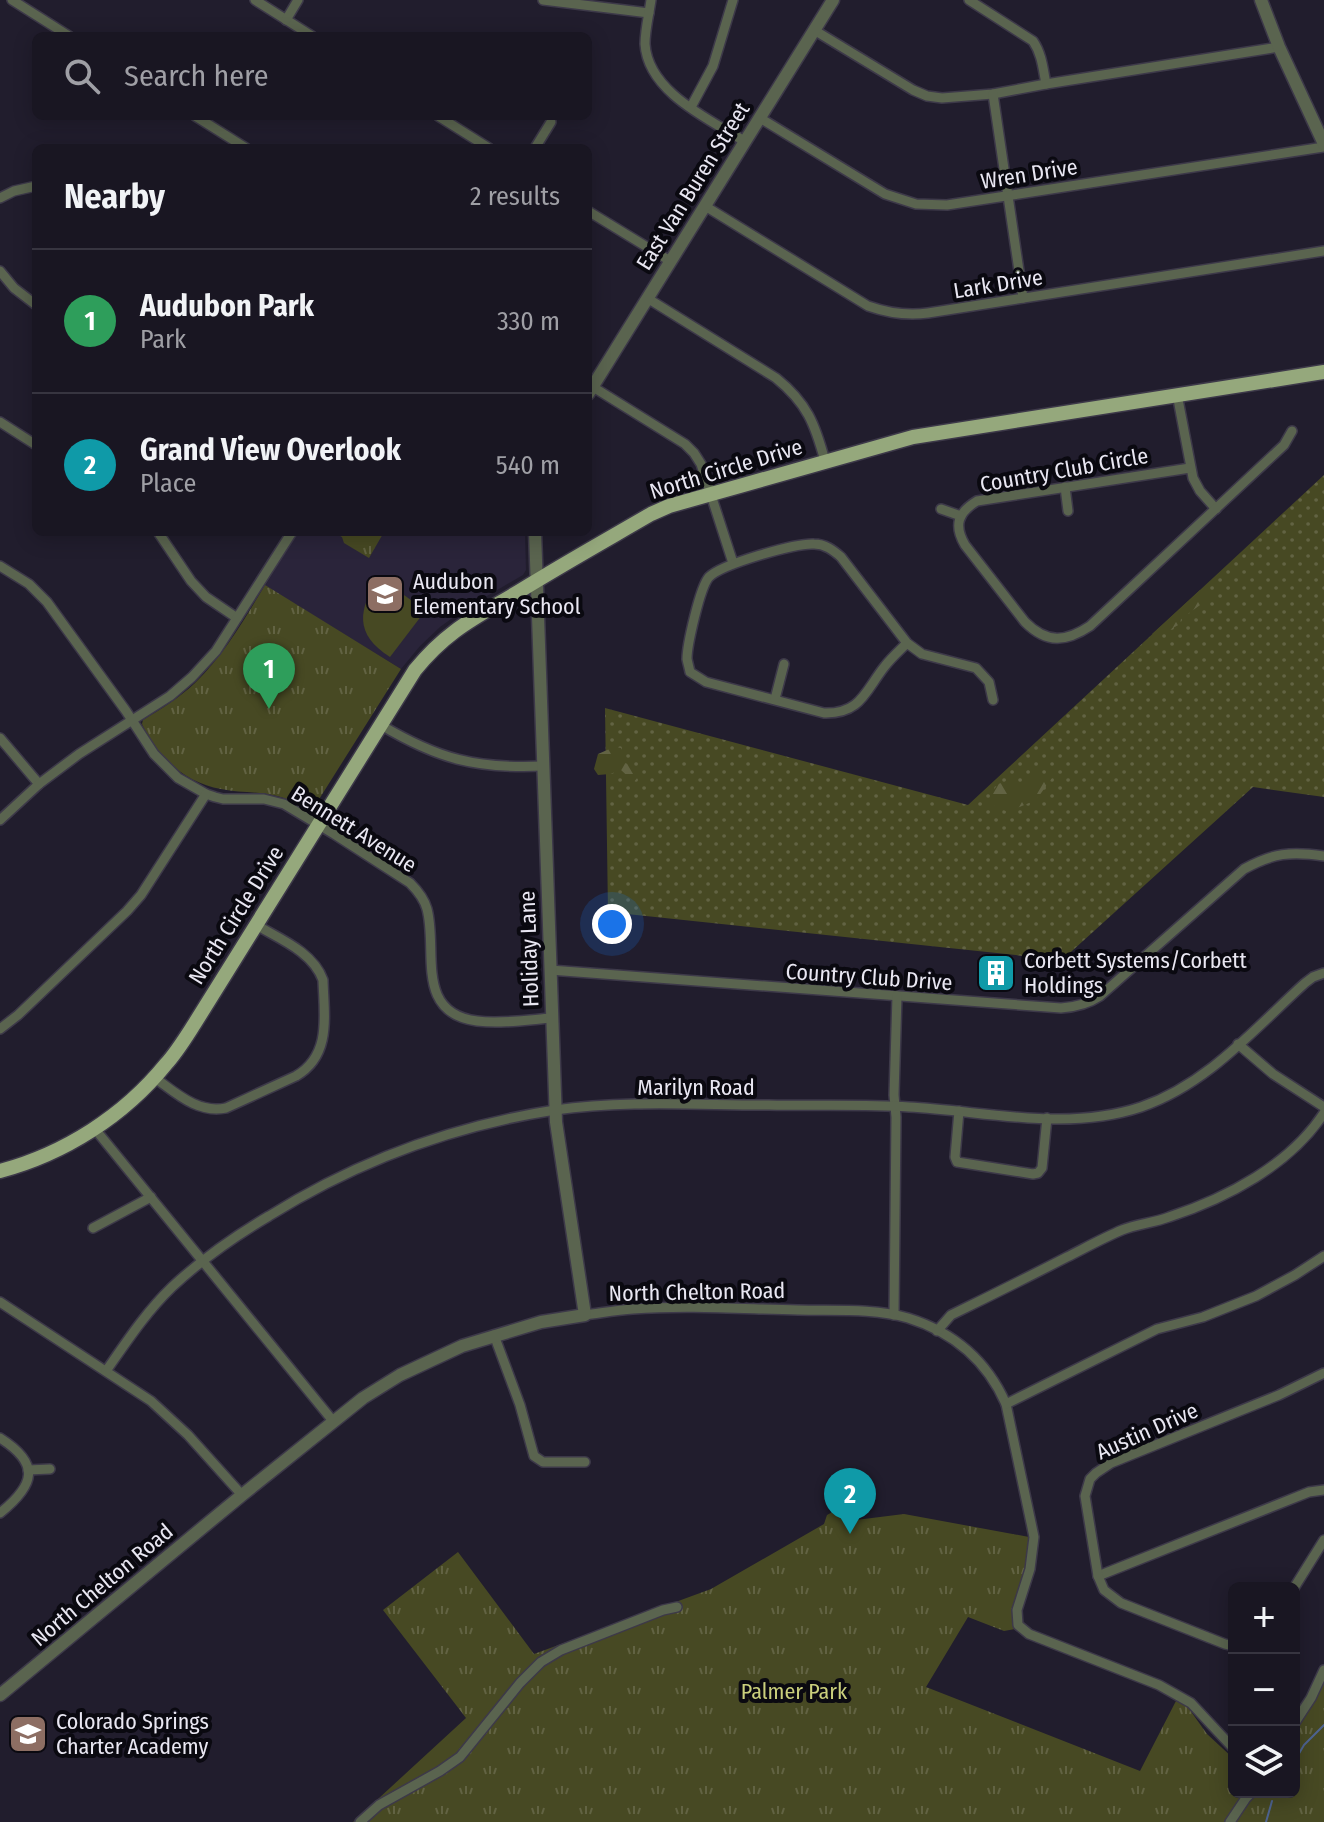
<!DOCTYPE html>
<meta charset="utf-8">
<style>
body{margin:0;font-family:"Fira Sans Condensed",sans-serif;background:#26232f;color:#f1f3f6}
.controls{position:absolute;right:24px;bottom:24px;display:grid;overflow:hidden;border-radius:12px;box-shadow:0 4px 20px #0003}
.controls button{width:72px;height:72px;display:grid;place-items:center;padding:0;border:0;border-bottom:2px solid #373540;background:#191622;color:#f1f3f6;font:40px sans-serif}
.you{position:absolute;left:612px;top:924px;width:28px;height:28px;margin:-20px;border:6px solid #fff;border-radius:50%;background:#1a73e8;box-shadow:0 0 0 12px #1a73e833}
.badge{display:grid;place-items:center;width:52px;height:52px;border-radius:50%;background:#d93025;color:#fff;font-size:26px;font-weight:700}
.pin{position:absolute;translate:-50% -66px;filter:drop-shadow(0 2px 4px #0008)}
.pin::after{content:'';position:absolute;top:42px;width:28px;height:24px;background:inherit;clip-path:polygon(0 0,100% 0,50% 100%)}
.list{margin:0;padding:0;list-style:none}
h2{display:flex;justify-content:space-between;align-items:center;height:104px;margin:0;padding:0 32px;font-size:34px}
h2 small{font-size:26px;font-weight:400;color:#9f9fa5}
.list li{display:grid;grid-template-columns:52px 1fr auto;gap:24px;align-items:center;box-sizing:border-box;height:144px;padding:0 32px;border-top:2px solid #373540}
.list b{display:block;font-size:30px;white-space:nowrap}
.list p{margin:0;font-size:26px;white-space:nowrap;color:#9f9fa5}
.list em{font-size:26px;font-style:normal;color:#9f9fa5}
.icon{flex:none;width:44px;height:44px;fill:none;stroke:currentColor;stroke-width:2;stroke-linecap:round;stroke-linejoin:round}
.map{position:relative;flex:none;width:1324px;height:1822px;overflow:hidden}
.search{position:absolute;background:#191622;box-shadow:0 4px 20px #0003;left:32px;top:32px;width:560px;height:88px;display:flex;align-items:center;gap:20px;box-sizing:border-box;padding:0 28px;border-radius:12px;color:#9f9fa5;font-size:30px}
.panel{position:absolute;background:#191622;box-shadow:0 4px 20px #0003;left:32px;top:144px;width:560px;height:392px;border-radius:12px}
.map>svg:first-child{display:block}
</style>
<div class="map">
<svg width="1324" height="1822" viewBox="0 0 1324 1822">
<defs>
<pattern id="grass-dots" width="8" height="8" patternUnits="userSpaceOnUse" patternTransform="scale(2)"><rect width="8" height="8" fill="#474923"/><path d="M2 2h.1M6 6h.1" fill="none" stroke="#626343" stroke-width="1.8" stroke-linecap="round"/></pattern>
<pattern id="forest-firs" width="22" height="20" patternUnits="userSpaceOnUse" patternTransform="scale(2)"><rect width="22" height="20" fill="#474923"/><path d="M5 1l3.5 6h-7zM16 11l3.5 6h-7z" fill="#626343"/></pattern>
<pattern id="park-tufts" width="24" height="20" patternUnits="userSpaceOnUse" patternTransform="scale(2)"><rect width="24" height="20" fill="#474923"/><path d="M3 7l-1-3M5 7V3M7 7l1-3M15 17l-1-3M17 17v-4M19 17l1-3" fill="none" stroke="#626343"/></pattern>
</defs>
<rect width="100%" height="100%" fill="#211d2d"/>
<path fill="#2a243a" d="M298,532H525L526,570L523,575L465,609L440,627L420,646L401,669L265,586Z"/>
<path fill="url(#grass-dots)" d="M1324,475V797L1253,787L1062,960L608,912L605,708L968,805Z"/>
<g fill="url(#forest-firs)">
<path d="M1200,590L1208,591L1211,597L1181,619L1180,624L1157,637L1152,634Z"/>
<path d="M614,747L621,748L625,763L631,765L640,774L634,782L621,770L610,774L598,775L594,769L598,754Z"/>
<path d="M1038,774L1052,778L1036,800L1008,812L991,804L990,795L998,784L1011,780L1017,785Z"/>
</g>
<g fill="url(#park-tufts)">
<path d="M333,532H384L369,558L344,543L342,537Z"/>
<path d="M265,585L401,669L311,812C300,805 289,799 277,796C258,791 239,793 221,789C185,783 156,756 142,724L143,720C161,709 179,698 195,683C224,655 244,620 265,585Z"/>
<path d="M836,1510L846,1513L848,1521L904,1514L1029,1537C1033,1566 1007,1603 1015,1629L1004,1631L968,1617L926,1687L1140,1771L1177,1699L1187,1706L1207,1734L1234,1759V1792H1294V1731L1318,1693L1324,1680V1822H353L466,1718L383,1610L458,1552L534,1654L711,1589L824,1524L827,1515Z"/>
</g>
<path fill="#474923" d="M379,577L422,608V615L390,657C354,634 358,610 379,577Z"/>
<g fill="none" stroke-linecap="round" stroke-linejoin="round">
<g stroke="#4e6491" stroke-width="2">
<path d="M1294,1762L1304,1745L1324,1725"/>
<path d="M1266,1822L1272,1801"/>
</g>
<defs>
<g id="minor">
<path d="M12,0L69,36"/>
<path d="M255,0L312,36"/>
<path d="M543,0L649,13"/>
<path d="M651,0C649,14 645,30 645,44C648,92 709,119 744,141"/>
<path d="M969,0L1033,41C1042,54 1043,69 1046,84"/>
<path d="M286,20L298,0"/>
<path d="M814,30L913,90L927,96L942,98L993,94L1046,84L1279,47"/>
<path d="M993,94L1023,298"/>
<path d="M691,107L713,66L733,0"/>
<path d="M195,116L246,148"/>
<path d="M438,116L489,148"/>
<path d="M760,118L885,194L916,204L947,205L1324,147"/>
<path d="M535,148L551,122"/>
<path d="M0,198L14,191L36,186"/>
<path d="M705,206L868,306C888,313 907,316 928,313L1324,251"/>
<path d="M588,211L670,261"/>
<path d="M0,271L14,288L36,305"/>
<path d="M647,298L776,378C807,403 815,424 825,461"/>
<path d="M593,387L685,444L694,453L701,464L733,563"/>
<path d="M1177,394L1193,478L1200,491L1216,509"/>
<path d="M0,422L36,445"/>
<path d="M1190,468L977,501C957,513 954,526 965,545L1025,622C1047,644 1066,642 1090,626L1284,445L1292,431"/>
<path d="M1065,487L1068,511"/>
<path d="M941,509L961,516"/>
<path d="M158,532L191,581L206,597L237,618"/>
<path d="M0,566L29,584L47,602L126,711L154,754L178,778L206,794L215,797L223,799H264L284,804L334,834L410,883C417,890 424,898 427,909C438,950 414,1013 477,1021C501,1024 527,1020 551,1018"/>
<path d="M907,643C899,651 891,658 885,666C865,691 861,714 824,713L706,682L690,672C689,667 688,664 687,659C687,645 700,587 709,577C722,564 795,543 814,544C825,544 833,550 841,557L907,643L922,654L976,668L989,682L993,700"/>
<path d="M775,699L784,664"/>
<path d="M381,725C438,759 476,769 543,766"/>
<path d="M0,738L39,784"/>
<path d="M0,820L39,784L79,754L170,696L192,677L216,651L292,532"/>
<path d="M550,970L1061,1008C1076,1007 1088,1004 1100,996L1244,869C1273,853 1291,851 1324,856"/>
<path d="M0,1029L18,1015L127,911L141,895L206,794"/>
<path d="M1238,1044L1273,1074L1324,1107"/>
<path d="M155,1078C176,1093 198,1114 226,1108L296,1076C332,1055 324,1015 323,980C313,952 280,939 256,925"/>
<path d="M959,1111L955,1157L957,1162L1033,1174L1038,1173L1042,1168L1047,1118"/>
<path d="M95,1129L333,1421"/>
<path d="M93,1228L151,1197"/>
<path d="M0,1302L151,1401L188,1435L242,1495"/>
<path d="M585,1315C601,1313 617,1310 633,1309C688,1305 744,1309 798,1310C834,1311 873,1308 908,1318C953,1332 987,1361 1006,1404L1034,1537L1030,1569L1017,1610L1018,1625L1029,1634L1159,1685L1191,1703L1234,1749"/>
<path d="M894,1315L896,1117L894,1095L897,996"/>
<path d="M937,1331L951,1315C990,1296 1028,1277 1067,1257C1085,1248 1103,1238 1122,1230C1137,1224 1153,1223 1169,1217C1227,1198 1290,1165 1324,1113"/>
<path d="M494,1335L520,1405L534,1456L543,1462H585"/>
<path d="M106,1371C127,1341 146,1312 172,1287C201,1260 235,1236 269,1216C357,1161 452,1126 555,1110C625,1100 698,1105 769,1105C815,1106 863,1104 909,1107C986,1111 1066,1132 1141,1107C1208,1084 1254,1029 1305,983L1313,977L1324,973"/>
<path d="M1006,1404L1157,1329L1203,1317L1256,1296L1295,1275L1324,1256"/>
<path d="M0,1438C41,1464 35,1485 0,1513"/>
<path d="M28,1470L50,1469"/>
<path d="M1098,1576L1309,1492L1324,1490"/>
<path d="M1294,1588L1324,1540"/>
<path d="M1234,1646L1225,1644L1121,1603L1104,1590L1098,1576L1085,1496L1090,1479L1096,1473L1111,1463L1279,1395L1324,1373"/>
<path d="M1294,1724L1311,1698L1324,1670"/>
<path d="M360,1822L379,1805L440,1771L460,1757L520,1683L541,1662L561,1650L663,1610L677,1607"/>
<path d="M1230,1822L1246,1798L1252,1792"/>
</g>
<g id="tertiary">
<path d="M1261,0L1279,47L1324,144"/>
<path d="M588,394L833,0"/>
<path d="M0,1695L242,1495L363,1398L400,1375L462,1346L541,1322L585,1315L556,1122L535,532"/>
</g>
<path id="primary" d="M0,1171C64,1154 124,1116 166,1064C177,1052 186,1037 195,1023L415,670C449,628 479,616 523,589C565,563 608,539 651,514L669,506L913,437L1324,372"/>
</defs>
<use href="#minor" stroke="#3d3949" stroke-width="12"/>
<use href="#tertiary" stroke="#3d3949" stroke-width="15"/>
<use href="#primary" stroke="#3d3949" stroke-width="17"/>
<use href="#minor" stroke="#5a644f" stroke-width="9"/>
<use href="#tertiary" stroke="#5a644f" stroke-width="12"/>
<use href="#primary" stroke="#95a87c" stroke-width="14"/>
</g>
<defs>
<symbol id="school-square" viewBox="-11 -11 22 22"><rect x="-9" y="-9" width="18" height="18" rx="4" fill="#8d6e63" stroke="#0a0910"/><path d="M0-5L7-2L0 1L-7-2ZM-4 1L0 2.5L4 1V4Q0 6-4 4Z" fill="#fff"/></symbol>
<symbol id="building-square" viewBox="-11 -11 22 22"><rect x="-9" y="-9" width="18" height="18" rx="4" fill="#0f9aa8" stroke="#0a0910"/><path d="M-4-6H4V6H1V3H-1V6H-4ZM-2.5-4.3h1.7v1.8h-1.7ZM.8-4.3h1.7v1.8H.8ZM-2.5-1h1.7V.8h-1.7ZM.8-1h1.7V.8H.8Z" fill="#fff"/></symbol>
</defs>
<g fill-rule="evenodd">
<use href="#school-square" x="363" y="572" width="44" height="44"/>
<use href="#building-square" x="974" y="951" width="44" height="44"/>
<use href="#school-square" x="6" y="1712" width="44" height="44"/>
</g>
<g text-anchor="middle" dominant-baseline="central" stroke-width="8" stroke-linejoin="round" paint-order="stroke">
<g font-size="22" fill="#e9e7f2" stroke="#0a0910">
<text transform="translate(1029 174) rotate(-9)">Wren Drive</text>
<text transform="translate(693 186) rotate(-58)">East Van Buren Street</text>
<text transform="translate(998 284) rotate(-9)">Lark Drive</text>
<text transform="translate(726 469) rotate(-17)">North Circle Drive</text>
<text transform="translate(1064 470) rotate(-10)">Country Club Circle</text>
<text transform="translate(354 829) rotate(32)">Bennett Avenue</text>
<text transform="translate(236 915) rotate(-58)">North Circle Drive</text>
<text transform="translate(529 949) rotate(-92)">Holiday Lane</text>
<text transform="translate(869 977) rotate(4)">Country Club Drive</text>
<text x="696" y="1087">Marilyn Road</text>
<text transform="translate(697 1292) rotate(-1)">North Chelton Road</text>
<text transform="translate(1147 1431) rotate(-24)">Austin Drive</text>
<text transform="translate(102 1585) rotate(-40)">North Chelton Road</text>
</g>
<g font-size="22" fill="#e9e7f2" stroke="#0a0910" text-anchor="start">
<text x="413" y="581">Audubon<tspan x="413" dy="25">Elementary School</tspan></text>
<text x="1024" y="960">Corbett Systems/Corbett<tspan x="1024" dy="25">Holdings</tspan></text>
<text x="56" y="1721">Colorado Springs<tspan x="56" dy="25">Charter Academy</tspan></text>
</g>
<g font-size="22" fill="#cacf7c" stroke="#0a0910">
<text x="794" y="1691">Palmer Park</text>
</g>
</g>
</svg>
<div class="controls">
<button>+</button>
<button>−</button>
<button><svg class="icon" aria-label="layers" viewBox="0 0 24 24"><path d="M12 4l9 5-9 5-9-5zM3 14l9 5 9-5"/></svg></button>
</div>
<div class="you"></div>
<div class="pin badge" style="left:269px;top:709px;background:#2e9e5b">1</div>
<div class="pin badge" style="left:850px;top:1534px;background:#0f9aa8">2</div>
<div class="search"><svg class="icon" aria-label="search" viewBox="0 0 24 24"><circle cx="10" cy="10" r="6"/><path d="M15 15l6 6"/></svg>Search here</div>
<section class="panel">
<h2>Nearby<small>2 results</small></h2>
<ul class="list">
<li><span class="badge" style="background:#2e9e5b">1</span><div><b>Audubon Park</b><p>Park</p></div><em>330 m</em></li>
<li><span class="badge" style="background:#0f9aa8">2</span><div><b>Grand View Overlook</b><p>Place</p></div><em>540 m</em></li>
</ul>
</section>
</div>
